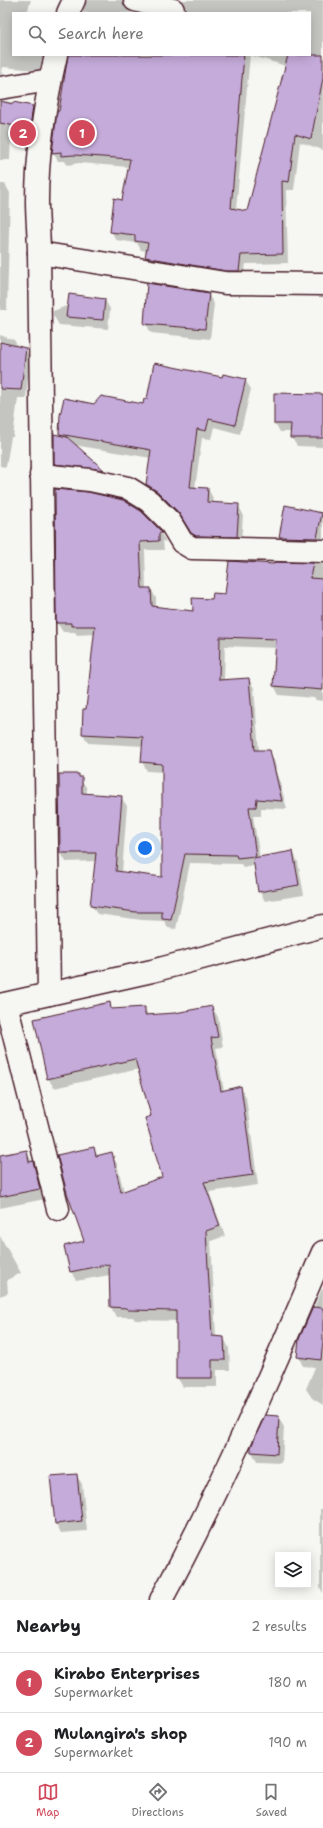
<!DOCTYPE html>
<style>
body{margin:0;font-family:"Shantell Sans",sans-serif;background:#f2f2f2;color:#202124}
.controls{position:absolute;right:12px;bottom:12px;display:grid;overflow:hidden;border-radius:0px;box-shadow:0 2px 10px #0003}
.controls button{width:36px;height:36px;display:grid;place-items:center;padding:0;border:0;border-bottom:1px solid #e0e0e0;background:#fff;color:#202124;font:20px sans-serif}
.you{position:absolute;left:145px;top:848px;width:14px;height:14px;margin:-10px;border:3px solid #fff;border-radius:50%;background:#1a73e8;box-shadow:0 0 0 6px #1a73e833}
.badge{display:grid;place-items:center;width:26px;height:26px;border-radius:50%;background:#d1495b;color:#fff;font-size:13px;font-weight:700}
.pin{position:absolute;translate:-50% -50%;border:2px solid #fff;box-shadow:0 1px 4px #0006}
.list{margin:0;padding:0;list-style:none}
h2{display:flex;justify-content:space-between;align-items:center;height:52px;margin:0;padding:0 16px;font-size:17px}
h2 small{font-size:13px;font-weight:400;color:#757577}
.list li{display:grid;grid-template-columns:26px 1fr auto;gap:12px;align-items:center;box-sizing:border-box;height:60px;padding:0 16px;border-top:1px solid #e0e0e0}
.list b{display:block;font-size:15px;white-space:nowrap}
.list p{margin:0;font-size:13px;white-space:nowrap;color:#757577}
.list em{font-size:13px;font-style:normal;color:#757577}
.icon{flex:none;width:22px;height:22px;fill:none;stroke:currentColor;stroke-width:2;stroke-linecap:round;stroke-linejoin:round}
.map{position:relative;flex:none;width:323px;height:1600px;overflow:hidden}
.search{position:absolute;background:#fff;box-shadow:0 2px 10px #0003;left:12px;right:12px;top:12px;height:44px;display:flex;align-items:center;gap:10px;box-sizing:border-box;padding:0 14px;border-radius:0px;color:#757577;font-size:15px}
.sheet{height:172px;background:#fff}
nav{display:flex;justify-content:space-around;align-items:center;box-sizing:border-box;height:56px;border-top:1px solid #e0e0e0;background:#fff;font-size:11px;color:#757577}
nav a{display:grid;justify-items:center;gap:2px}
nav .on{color:#d1495b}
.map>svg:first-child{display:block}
</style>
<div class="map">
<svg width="323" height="1600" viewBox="0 0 323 1600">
<rect width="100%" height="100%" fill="#f6f6f2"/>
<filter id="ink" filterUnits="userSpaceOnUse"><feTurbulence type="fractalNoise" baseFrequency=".025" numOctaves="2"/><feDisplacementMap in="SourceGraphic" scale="8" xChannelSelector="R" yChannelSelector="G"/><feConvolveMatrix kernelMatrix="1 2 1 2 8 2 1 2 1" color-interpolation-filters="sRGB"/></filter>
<g filter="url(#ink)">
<g fill="#0003">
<path d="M0,0H31L27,13H13V55H52L46,71L3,67L0,82Z"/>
<path d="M87,0H131L127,6L128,11L132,13H83Z"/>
<path d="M157,0H323V150L300,142L294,190H286L288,263L246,264L243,279L151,266L146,257L147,251L141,250L137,243L116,240L111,231L123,201L129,167L79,163L67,165L65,161H58L53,153L69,55H250L236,210L247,212L286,66L250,55H310V13H186V9L182,7Z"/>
<path d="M0,100L32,107L38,116L34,137L11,133L10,160H0Z"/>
<path d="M0,184H5L10,193L7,310H0Z"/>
<path d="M208,294L214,304L210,339L151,333L146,324Z"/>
<path d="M88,298L105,300L110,309L108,329L59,325L53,315V311Z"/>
<path d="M0,335L14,340L19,348L25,349L30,358L26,398H18L13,437H11L6,467L0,466Z"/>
<path d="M223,378L245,380L251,389L240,434L214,427L211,439L202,438L195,488L208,489L213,498L212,503L238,505L243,514L241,545L197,542L185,522L164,501L152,493L147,484L151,458L74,445L103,471L108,479L61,473L55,464L61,437L60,434L95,405H144Z"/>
<path d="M323,395V447L297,446L291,437L292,432H280L275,423Z"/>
<path d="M56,490L159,530L166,542L163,541L164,550H145L146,589H151L156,598V607L194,612L213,600L226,595L275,563L323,564V701L316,700L314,698L279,695L274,686L277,648L225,646L224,681L249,679L254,688L259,751H269L274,760L287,809L261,808V816H253L260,858L293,852L298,862L304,895L265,901L259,891L255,865L243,867L241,864L190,863L176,929L168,928L164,921L142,920L97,914L91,905L96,861L66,862L61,853L78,775L86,787L87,794L121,797L127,806L122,873L163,879V772L147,771L142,762L143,746L88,743L83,734L95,634L77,635L75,632H63L57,623Z"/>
<path d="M286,506L323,514V547L285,546L280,537Z"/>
<path d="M109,1003L113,1010L144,1008L149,1016L175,1014L212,1007L218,1017L223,1047L216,1048L224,1091L241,1087L246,1097L258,1185L209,1192L225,1236L211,1241L216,1337L224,1338L229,1348L230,1370H217V1387H183L177,1377V1321L135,1320L133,1317H116L111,1307L110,1275L76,1281L71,1271L86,1242L93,1149L98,1156L111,1154L117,1164L124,1192L163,1178L152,1117L139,1069L54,1088L48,1078Z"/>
<path d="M26,1151L38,1172L45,1199L0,1208V1156Z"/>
<path d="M0,1236L21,1273L7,1280L8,1293L0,1296Z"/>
<path d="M322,1289H323V1405L312,1398L306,1389L315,1367L303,1366L298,1356L300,1340Z"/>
<path d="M278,1417L284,1427L282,1463L257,1462L252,1452Z"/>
<path d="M76,1475L82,1484L87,1531L61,1533L56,1524Z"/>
<path d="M320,1509H323V1593L320,1588Z"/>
</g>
<g fill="#c5abda" stroke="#4a1f2b">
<path d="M68,55H244L231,208L247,211L288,55H323V78L311,139L295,134L289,182L282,181L283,254L241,255L239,271H226L145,257L148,243L135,241V235L110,232L114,198L122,200L130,159L74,155L61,156V152L52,153L57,111H59Z"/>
<path d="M0,101L13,104V102L33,106L30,129L0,123Z"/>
<path d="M147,283L209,293L205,329L144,324Z"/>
<path d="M69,294L105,299L103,320L66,317Z"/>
<path d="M0,342L26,348L21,390L0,389Z"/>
<path d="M154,363L222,377L223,374L246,379L235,425L209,419L206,431L197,429L190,487L208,488L207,502L239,504L237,537L196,536L191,533L179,513L158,492L146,484L151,450L59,434L60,415L64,398L94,404L101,396L143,404L144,399H147Z"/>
<path d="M274,393L323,394V438H290L291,424H274Z"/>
<path d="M54,434L67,437L104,470L54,464Z"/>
<path d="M55,489L88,492L123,500L141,511L160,530L162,533H159V541L140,542L142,588H151L152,606L193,611L192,598L212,599L213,593L225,594L229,561L274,564V562L313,563L310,578L323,579V690L273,686L276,639L220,637L219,680L249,678L255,750H270L282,801L257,799L256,807H249L256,856L237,858L236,855L185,854L171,920L162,919V912H136L90,906L96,853H60L59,774H79V777H82V793L122,796L116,871L162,877V764L141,762L143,737L82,734L83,709H86L95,626H71V623H56Z"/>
<path d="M285,505L322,513L317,538L279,537Z"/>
<path d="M293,851L299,885L258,892L253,858Z"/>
<path d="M110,1002L111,1009L145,1007V1015L175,1013L212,1006L218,1037L211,1038L221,1091L241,1086L253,1175L204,1182L220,1226L206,1231L212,1336L224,1337L225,1360H212V1378H176V1311L128,1310L126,1308L110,1307L109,1264L70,1272L64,1246L84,1241L67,1193L57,1155L94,1147L96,1156L112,1152L121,1192L162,1177L145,1118L151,1116L135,1059L47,1079L34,1019Z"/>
<path d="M27,1150L29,1162L33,1161L40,1189L0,1197V1155Z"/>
<path d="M313,1307L323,1308V1342L321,1360L297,1357L299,1339Z"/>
<path d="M265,1415L279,1416L277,1454L251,1452V1447Z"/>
<path d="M77,1474L82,1521L55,1524L50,1476Z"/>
</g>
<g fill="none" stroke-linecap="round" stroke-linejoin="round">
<defs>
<g id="street">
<path d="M135,0L173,10"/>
<path d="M68,13L74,0"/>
<path d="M0,88L50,80"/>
<path d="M39,253L225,283L323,284"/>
<path d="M41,475L90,480L128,488L149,501L170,522L182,542L192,548L323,551"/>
<path d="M49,994L39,253C39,235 37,218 37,201C37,152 45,103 56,55"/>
<path d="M6,1004L58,1209"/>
<path d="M0,1005L152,971L323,926"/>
<path d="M161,1600C222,1488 273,1369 323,1252"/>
</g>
</defs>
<use href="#street" stroke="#4a1f2b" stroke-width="25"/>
<use href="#street" stroke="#f6f6f2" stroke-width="22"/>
</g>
</g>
</svg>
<div class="controls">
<button><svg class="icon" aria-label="layers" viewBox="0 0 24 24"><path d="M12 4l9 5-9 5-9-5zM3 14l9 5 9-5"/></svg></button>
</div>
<div class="you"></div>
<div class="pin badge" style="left:82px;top:133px">1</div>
<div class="pin badge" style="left:23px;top:133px">2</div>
<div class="search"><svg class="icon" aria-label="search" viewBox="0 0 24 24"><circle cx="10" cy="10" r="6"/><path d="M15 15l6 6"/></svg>Search here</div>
</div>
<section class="sheet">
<h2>Nearby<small>2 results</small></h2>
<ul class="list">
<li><span class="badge">1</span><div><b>Kirabo Enterprises</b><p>Supermarket</p></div><em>180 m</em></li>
<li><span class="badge">2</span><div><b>Mulangira's shop</b><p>Supermarket</p></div><em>190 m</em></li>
</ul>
</section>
<nav>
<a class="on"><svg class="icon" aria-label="map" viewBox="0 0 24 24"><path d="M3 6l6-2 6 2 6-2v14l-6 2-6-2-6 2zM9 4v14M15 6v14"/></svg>Map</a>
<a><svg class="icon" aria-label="directions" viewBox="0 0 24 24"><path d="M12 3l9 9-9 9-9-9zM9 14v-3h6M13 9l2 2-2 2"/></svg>Directions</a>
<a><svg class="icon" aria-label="saved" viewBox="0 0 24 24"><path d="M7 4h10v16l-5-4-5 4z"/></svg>Saved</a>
</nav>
